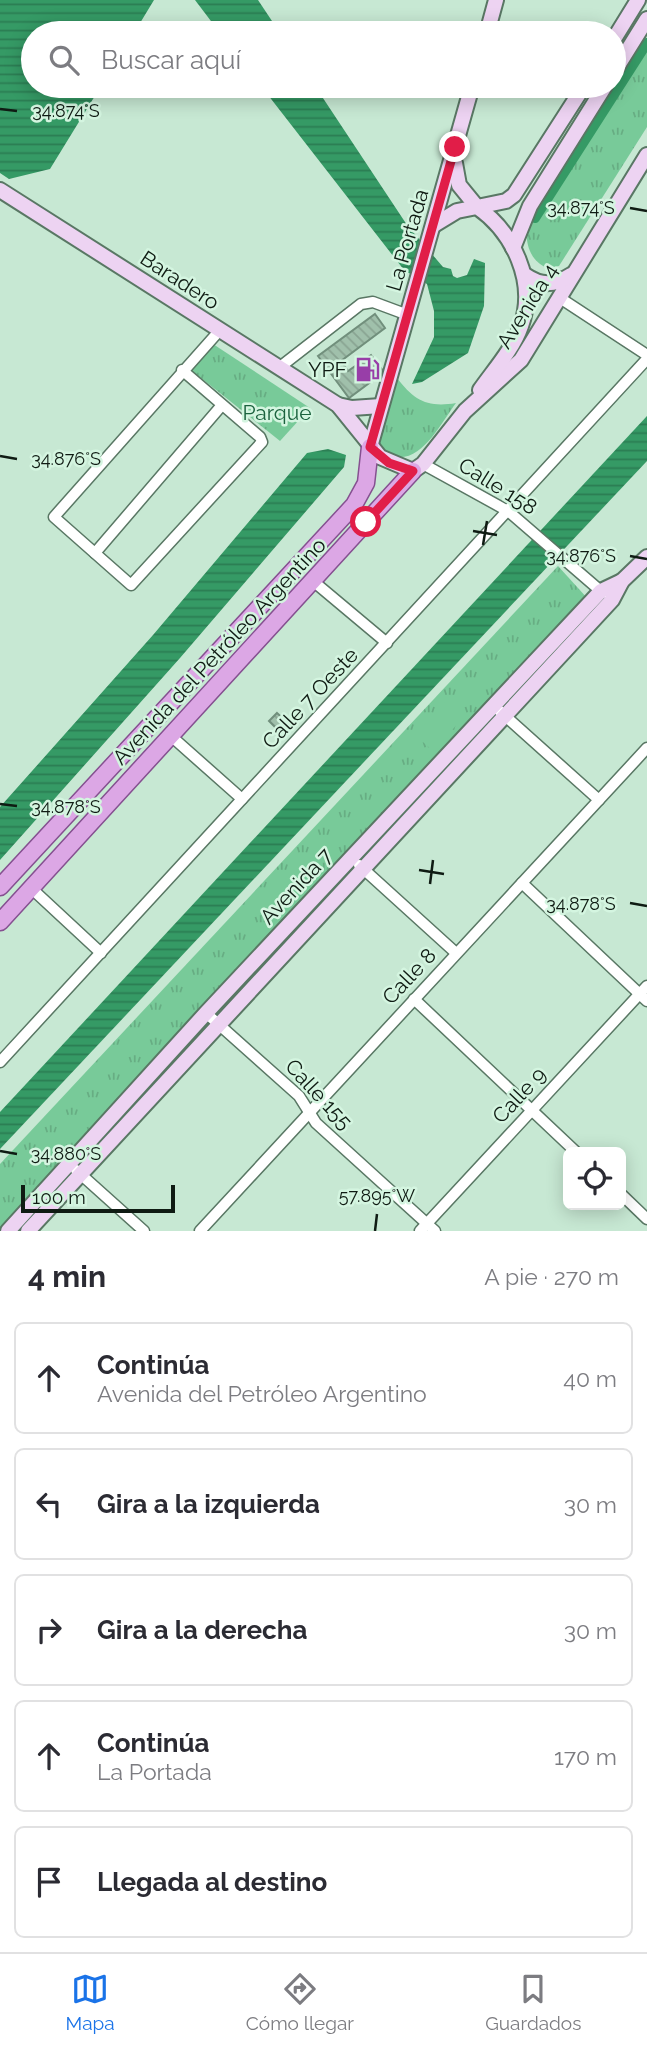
<!DOCTYPE html>
<html lang="es">
<meta charset="utf-8">
<style>
body{margin:0;font-family:Raleway,sans-serif;background:#f7f7f7;color:#2b2b33}
.controls{position:absolute;right:21px;bottom:21px;display:grid;overflow:hidden;border-radius:10px;box-shadow:0 4px 18px #0003}
.controls button{width:63px;height:63px;display:grid;place-items:center;padding:0;border:0;border-bottom:2px solid #e1e1e2;background:#fff;color:#2b2b33;font:35px sans-serif}
.scale{position:absolute;left:21px;bottom:18px;width:154px;box-sizing:border-box;padding-left:7px;border:4px solid #0f1b13;border-top:0;font-size:19px;line-height:24px;white-space:nowrap;color:#0f1b13;-webkit-text-stroke:5px #d4f5e0;paint-order:stroke}
.stop{position:absolute;width:21px;height:21px;margin:-16px;border:5px solid #e11d48;border-radius:50%;background:#fff}
.stop.end{background:#e11d48;border-color:#fff;box-shadow:0 2px 7px #0008}
.list{margin:0;padding:0;list-style:none}
h2{display:flex;justify-content:space-between;align-items:center;height:91px;margin:0;padding:0 28px;font-size:30px}
h2 small{font-size:23px;font-weight:400;color:#7c7c81}
.list li{display:grid;grid-template-columns:46px 1fr auto;gap:21px;align-items:center;box-sizing:border-box;height:112px;margin:0 14px 14px;padding:0 14px;border:2px solid #e1e1e2;border-radius:10px}
.list b{display:block;font-size:26px;white-space:nowrap}
.list p{margin:0;font-size:23px;white-space:nowrap;color:#7c7c81}
.list em{font-size:23px;font-style:normal;color:#7c7c81}
.icon{flex:none;width:38px;height:38px;fill:none;stroke:currentColor;stroke-width:2;stroke-linecap:round;stroke-linejoin:round}
.map{position:relative;flex:none;width:647px;height:1231px;overflow:hidden}
.search{position:absolute;background:#fff;box-shadow:0 4px 18px #0003;left:21px;right:21px;top:21px;height:77px;display:flex;align-items:center;gap:18px;box-sizing:border-box;padding:0 24px;border-radius:38px;color:#7c7c81;font-size:26px}
.sheet{height:721px;background:#fff}
nav{display:flex;justify-content:space-around;align-items:center;box-sizing:border-box;height:98px;border-top:2px solid #e1e1e2;background:#fff;font-size:19px;color:#7c7c81}
nav a{display:grid;justify-items:center;gap:4px}
nav .on{color:#1a73e8}
.map>svg:first-child{display:block}
</style>
<div class="map">
<svg width="647" height="1231" viewBox="0 0 647 1231">
<defs>
<pattern id="park-tufts" width="24" height="20" patternUnits="userSpaceOnUse" patternTransform="scale(1.75)"><rect width="24" height="20" fill="#78ca99"/><path d="M3 7l-1-3M5 7V3M7 7l1-3M15 17l-1-3M17 17v-4M19 17l1-3" fill="none" stroke="#67ad83"/></pattern>
<pattern id="water-rules" width="6" height="5" patternUnits="userSpaceOnUse" patternTransform="scale(1.75)"><rect width="6" height="5" fill="#359a65"/><path d="M0 2.5h6" fill="none" stroke="#2b7d52"/></pattern>
<pattern id="building-back-hatch" width="6" height="6" patternUnits="userSpaceOnUse" patternTransform="scale(1.75)"><rect width="6" height="6" fill="#a0c0ab"/><path d="M-1 5l2 2M0 0l6 6M5-1l2 2" fill="none" stroke="#89a492"/></pattern>
</defs>
<rect width="100%" height="100%" fill="#c7e8d3"/>
<g fill="url(#park-tufts)">
<path d="M647,37V127L559,266L547,268C529,260 525,242 527,225Z"/>
<path d="M213,344L310,408L280,441L191,370Z"/>
<path d="M397,378C414,400 427,408 456,403C441,423 421,465 392,456C382,452 379,444 378,435Z"/>
<path d="M558,566L588,599L0,1230V1164Z"/>
</g>
<path fill="#78ca99" d="M445,702L463,718L433,751L415,735Z"/>
<g fill="url(#water-rules)">
<path d="M0,0H154L134,33H33V86H101L50,169L9,179L0,173Z"/>
<path d="M195,0H258L280,33H220Z"/>
<path d="M261,86H315L407,225L443,267L451,269L453,276L457,278L467,275L474,259L485,263L484,306L468,353L422,382L412,384L434,337V311L427,284L404,270Z"/>
<path d="M647,416V461L0,1149V1112Z"/>
<path d="M328,449L346,455L344,467L180,658L0,860V807L153,635L307,453Z"/>
</g>
<g fill="none" stroke-linecap="round" stroke-linejoin="round">
<path stroke="#359a65" stroke-width="10" d="M535,218L647,43"/>
</g>
<g fill="url(#building-back-hatch)" stroke="#718f7c" stroke-width="2">
<path d="M375,314L385,328L341,361L348,371L371,355L384,372L349,398L318,356Z"/>
<path d="M277,713L288,723L280,732L269,721Z"/>
</g>
<g fill="none" stroke-linecap="round" stroke-linejoin="round">
<defs>
<g id="street">
<path d="M560,298L647,355"/>
<path d="M280,367L361,304L373,302L408,315"/>
<path d="M182,370L260,437L262,442L131,585L54,517L220,330"/>
<path d="M423,464L508,511L603,593"/>
<path d="M95,553L222,405"/>
<path d="M313,581L387,643"/>
<path d="M494,706L599,800"/>
<path d="M171,736L242,799"/>
<path d="M359,865L456,953"/>
<path d="M522,883L647,1001"/>
<path d="M31,888L101,953"/>
<path d="M414,999L576,1152"/>
<path d="M206,1013L299,1096L316,1123L435,1231"/>
<path d="M0,1062L647,359"/>
<path d="M76,1170L144,1231"/>
<path d="M621,1194L647,1219"/>
<path d="M200,1231L647,748"/>
<path d="M420,1231L647,986"/>
</g>
<g id="secondary">
<path d="M487,33L496,0"/>
<path d="M614,39L638,0"/>
<path d="M614,72L647,19"/>
<path d="M455,163L459,185L477,207L506,201L514,195L584,86"/>
<path d="M0,190L338,405L380,457L413,471L423,464L465,411L521,360L647,155"/>
<path d="M434,225L457,211L477,207C513,232 537,282 521,326C513,349 494,370 480,390"/>
<path d="M513,248L530,206L605,86"/>
<path d="M525,275C541,286 554,286 571,275"/>
<path d="M338,405L352,408L381,406"/>
<path d="M370,447L472,86"/>
<path d="M8,1231L206,1013L601,591L622,581"/>
<path d="M28,1231L612,600L622,581L647,557"/>
</g>
<g id="primary">
<path d="M0,887L354,505L366,483L370,447"/>
<path d="M0,922L413,471"/>
</g>
</defs>
<use href="#street" stroke="#597764" stroke-width="13"/>
<use href="#secondary" stroke="#597764" stroke-width="18"/>
<use href="#primary" stroke="#855090" stroke-width="19"/>
<use href="#street" stroke="#fff" stroke-width="10"/>
<use href="#secondary" stroke="#edd3f2" stroke-width="14"/>
<use href="#primary" stroke="#dca7e5" stroke-width="16"/>
</g>
<g fill="none" stroke-linecap="round" stroke-linejoin="round">
<path stroke="#e11d48" stroke-width="9" d="M366,522L413,471L389,463L370,447L455,147"/>
</g>
<path fill="none" stroke="#0f1b13" stroke-width="2.5" d="M0,109L17,111M630,208L647,211M0,456L17,459M473,531L497,535M483,545L487,521M630,556L647,559M0,804L17,806M419,870L444,874M430,884L433,860M630,903L647,906M0,1151L17,1154M375,1231L377,1214"/>
<defs>
<symbol id="fuel-bare" viewBox="-9 -9 18 18"><path d="M-5.5-6h7V0h2V4h1.3V-2.5L3-4.5l.8-.8L6-3V5H2.5V1h-1V6h-7ZM-4.2-4.7v3.2H.2V-4.7Z" fill="#983ea8" stroke="#d4f5e0" stroke-width="2.5" paint-order="stroke"/></symbol>
</defs>
<g fill-rule="evenodd">
<use href="#fuel-bare" x="350" y="352" width="35" height="35"/>
</g>
<g text-anchor="middle" dominant-baseline="central" stroke-width="5" stroke-linejoin="round" paint-order="stroke">
<g font-size="21" fill="#0f1b13" stroke="#d4f5e0">
<text transform="translate(407 240) rotate(-74)">La Portada</text>
<text transform="translate(180 280) rotate(33)">Baradero</text>
<text transform="translate(527 306) rotate(-58)">Avenida 4</text>
<text transform="translate(498 486) rotate(32)">Calle 158</text>
<text transform="translate(219 651) rotate(-47)">Avenida del Petróleo Argentino</text>
<text transform="translate(310 698) rotate(-47)">Calle 7 Oeste</text>
<text transform="translate(296 886) rotate(-47)">Avenida 7</text>
<text transform="translate(409 976) rotate(-47)">Calle 8</text>
<text transform="translate(319 1094) rotate(47)">Calle 155</text>
<text transform="translate(519 1095) rotate(-47)">Calle 9</text>
</g>
<g font-size="21" fill="#0f1b13" stroke="#d4f5e0" text-anchor="end">
<text x="347" y="369">YPF</text>
</g>
<g font-size="21" fill="#1b623e" stroke="#d4f5e0">
<text x="277" y="412">Parque</text>
</g>
</g>
<g font-size="18" text-anchor="middle" fill="#0f1b13" stroke="#d4f5e0" stroke-width="5" stroke-linejoin="round" paint-order="stroke">
<text x="66" y="117">34.874°S</text>
<text x="581" y="214">34.874°S</text>
<text x="66" y="465">34.876°S</text>
<text x="581" y="562">34.876°S</text>
<text x="66" y="813">34.878°S</text>
<text x="581" y="910">34.878°S</text>
<text x="66" y="1160">34.880°S</text>
<text x="377" y="1202">57.895°W</text>
</g>
</svg>
<div class="controls">
<button><svg class="icon" aria-label="locate" viewBox="0 0 24 24"><circle cx="12" cy="12" r="6"/><path d="M12 2v4M12 18v4M2 12h4M18 12h4"/></svg></button>
</div>
<div class="scale">100 m</div>
<div class="stop" style="left:366px;top:522px"></div>
<div class="stop end" style="left:455px;top:147px"></div>
<div class="search"><svg class="icon" aria-label="search" viewBox="0 0 24 24"><circle cx="10" cy="10" r="6"/><path d="M15 15l6 6"/></svg>Buscar aquí</div>
</div>
<section class="sheet">
<h2>4 min<small>A pie · 270 m</small></h2>
<ul class="list">
<li><svg class="icon" aria-label="ahead" viewBox="0 0 24 24"><path d="M12 20V5M6 11l6-6 6 6"/></svg><div><b>Continúa</b><p>Avenida del Petróleo Argentino</p></div><em>40 m</em></li>
<li><svg class="icon" aria-label="left" viewBox="0 0 24 24"><path d="M17 20v-9H6M10 6l-5 5 5 5"/></svg><div><b>Gira a la izquierda</b></div><em>30 m</em></li>
<li><svg class="icon" aria-label="right" viewBox="0 0 24 24"><path d="M7 20v-9h11M14 6l5 5-5 5"/></svg><div><b>Gira a la derecha</b></div><em>30 m</em></li>
<li><svg class="icon" aria-label="ahead" viewBox="0 0 24 24"><path d="M12 20V5M6 11l6-6 6 6"/></svg><div><b>Continúa</b><p>La Portada</p></div><em>170 m</em></li>
<li><svg class="icon" aria-label="arrive" viewBox="0 0 24 24"><path d="M6 21V4h12l-3 4 3 4H6"/></svg><div><b>Llegada al destino</b></div></li>
</ul>
</section>
<nav>
<a class="on"><svg class="icon" aria-label="map" viewBox="0 0 24 24"><path d="M3 6l6-2 6 2 6-2v14l-6 2-6-2-6 2zM9 4v14M15 6v14"/></svg>Mapa</a>
<a><svg class="icon" aria-label="directions" viewBox="0 0 24 24"><path d="M12 3l9 9-9 9-9-9zM9 14v-3h6M13 9l2 2-2 2"/></svg>Cómo llegar</a>
<a><svg class="icon" aria-label="saved" viewBox="0 0 24 24"><path d="M7 4h10v16l-5-4-5 4z"/></svg>Guardados</a>
</nav>
